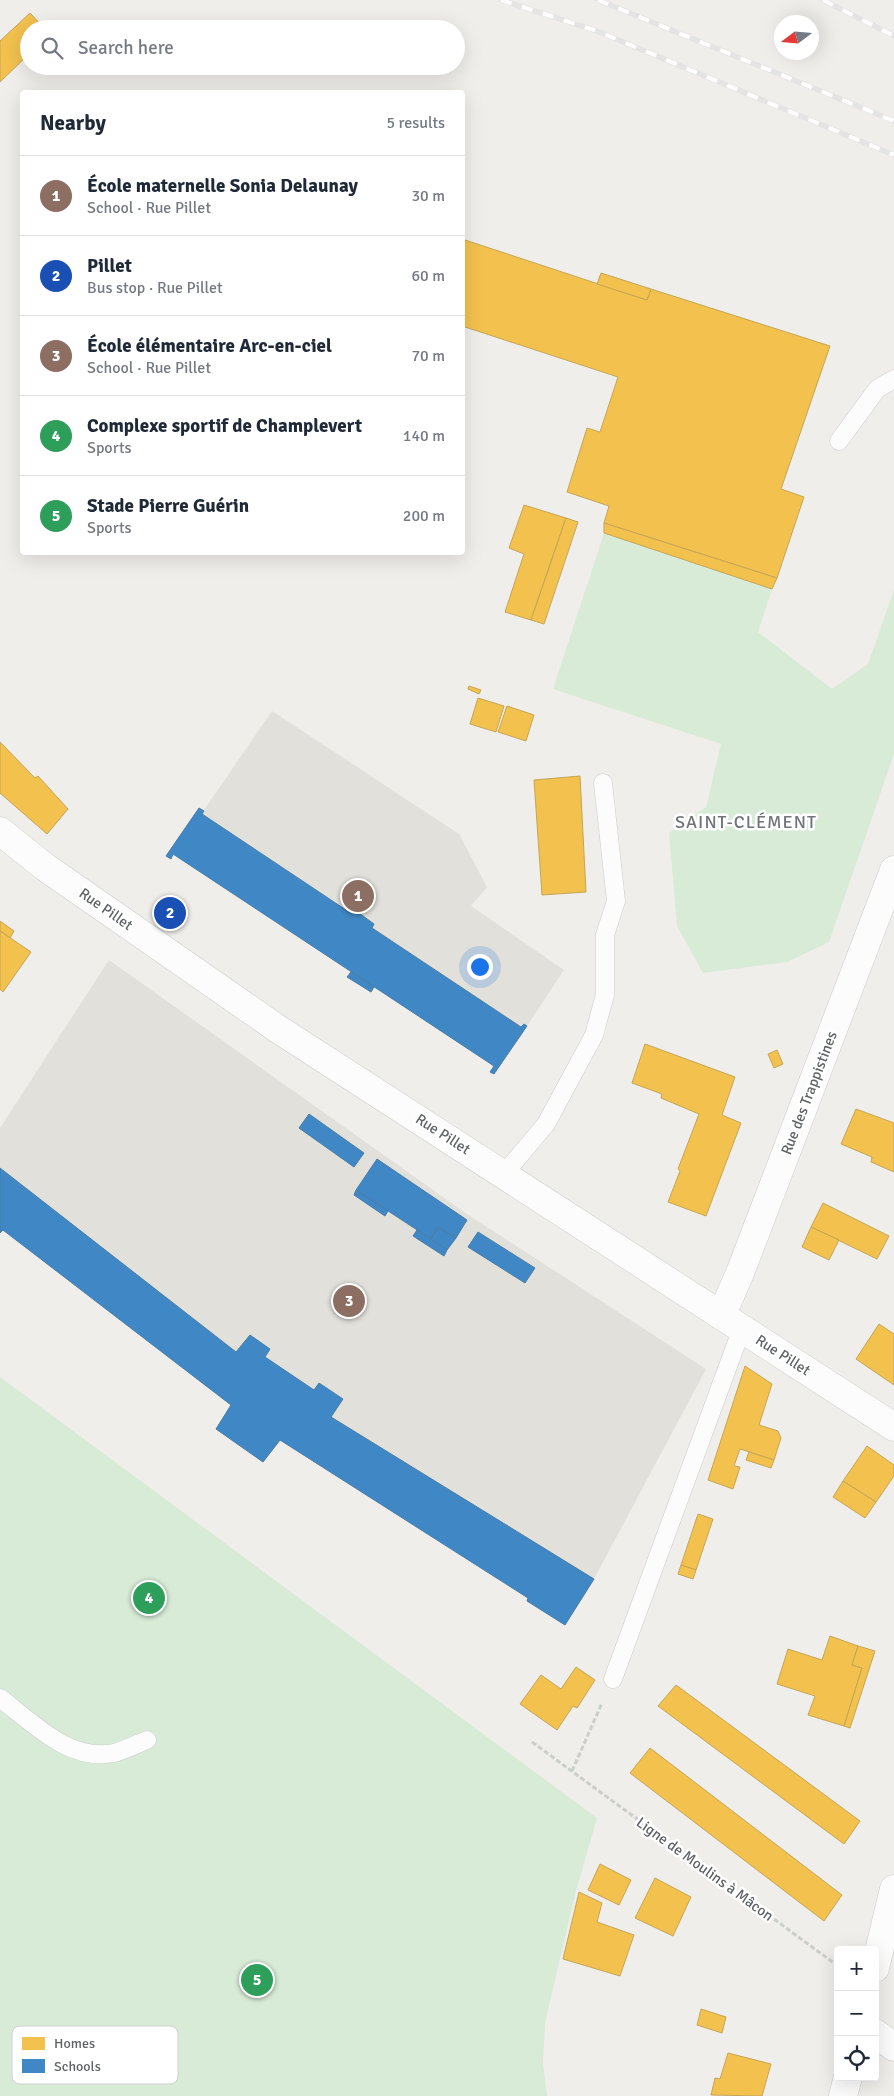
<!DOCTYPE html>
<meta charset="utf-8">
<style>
body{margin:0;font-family:Signika,sans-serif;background:#f6f6f7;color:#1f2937}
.controls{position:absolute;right:15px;bottom:15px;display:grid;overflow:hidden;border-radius:5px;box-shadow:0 5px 20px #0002}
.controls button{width:45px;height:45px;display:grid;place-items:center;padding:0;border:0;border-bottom:1px solid #e0e1e3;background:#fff;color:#1f2937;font:25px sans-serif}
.compass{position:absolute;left:774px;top:15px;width:45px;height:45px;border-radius:50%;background:#fff;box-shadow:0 5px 20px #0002;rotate:254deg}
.you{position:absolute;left:479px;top:966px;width:18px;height:18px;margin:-12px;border:4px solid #fff;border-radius:50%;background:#1a73e8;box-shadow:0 0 0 8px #1a73e833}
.badge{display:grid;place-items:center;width:32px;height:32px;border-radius:50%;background:#919496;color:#fff;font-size:16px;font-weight:700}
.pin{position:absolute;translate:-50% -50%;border:2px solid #fff;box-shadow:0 1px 5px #0006}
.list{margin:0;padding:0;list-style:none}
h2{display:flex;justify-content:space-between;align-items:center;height:65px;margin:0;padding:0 20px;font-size:21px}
h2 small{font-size:16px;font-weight:400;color:#747a83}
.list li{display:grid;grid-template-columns:32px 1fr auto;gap:15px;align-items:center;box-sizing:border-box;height:80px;padding:0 20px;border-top:1px solid #e0e1e3}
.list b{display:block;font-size:19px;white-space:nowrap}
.list p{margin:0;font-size:16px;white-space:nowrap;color:#747a83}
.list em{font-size:16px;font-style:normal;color:#747a83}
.icon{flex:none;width:28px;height:28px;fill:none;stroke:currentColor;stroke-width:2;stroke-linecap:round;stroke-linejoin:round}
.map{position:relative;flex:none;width:894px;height:2096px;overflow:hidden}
.search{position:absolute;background:#fff;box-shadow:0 5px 20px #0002;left:20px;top:20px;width:445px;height:55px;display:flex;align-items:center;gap:12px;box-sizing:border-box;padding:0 18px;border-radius:28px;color:#747a83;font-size:19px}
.panel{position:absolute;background:#fff;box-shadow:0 5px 20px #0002;left:20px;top:90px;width:445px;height:465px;border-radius:5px}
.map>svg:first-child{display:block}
</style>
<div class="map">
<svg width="894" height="2096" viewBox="0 0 894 2096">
<rect width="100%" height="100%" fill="#efeeea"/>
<g fill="#e2e0da">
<path d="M272,711L459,834L487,887L471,906L564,970L527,1026L490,1072L493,1066L375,987L371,992L347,977L351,972L173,854L166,856L199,808L204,810Z"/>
<path d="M109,960L467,1214L706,1369L594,1579L565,1625L527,1601L528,1598L281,1440L263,1462L216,1429L231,1405L4,1230L0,1233V1128Z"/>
</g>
<g fill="#d8ebd6">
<path d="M604,533L772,589L758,632L832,689L868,664L894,590V754L829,942L787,962L703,973L677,926L669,833L706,807L721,744L553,689Z"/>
<path d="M0,1377L597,1818L576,1891L545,2023L543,2064L547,2096H0Z"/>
</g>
<g fill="#f2c14e" stroke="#c6a556">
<path d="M30,13L45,29H29V54L0,82V41Z"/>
<path d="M462,239L647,300L651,289L830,346L781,489L804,497L777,578L604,523L609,506L567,492L587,428L600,432L618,377L462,326Z"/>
<path d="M601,273L651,289L647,300L597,284Z"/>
<path d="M524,505L566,518L531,620L505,612L524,554L509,548Z"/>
<path d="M566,518L578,522L544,624L531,620Z"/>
<path d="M604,523L777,578L772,589L604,533Z"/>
<path d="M469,686L481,690L479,694L468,689Z"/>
<path d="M478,698L504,706L496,732L470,724Z"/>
<path d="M507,706L534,715L526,741L498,732Z"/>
<path d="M0,742L35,778L38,776L68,809L47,834L0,793Z"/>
<path d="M580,776L586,892L542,895L534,780Z"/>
<path d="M0,921L14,931L10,938L0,931Z"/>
<path d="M0,931L31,952L3,992L0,989Z"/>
<path d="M645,1044L735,1077L722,1115L741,1123L706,1216L668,1202L680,1171L678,1169L699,1114L661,1098L662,1094L632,1083Z"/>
<path d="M777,1050L783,1064L774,1068L768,1054Z"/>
<path d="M856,1109L894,1123V1172L871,1162L872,1157L841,1144Z"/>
<path d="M823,1203L889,1236L877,1259L811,1227Z"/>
<path d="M811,1227L839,1240L829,1260L802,1247Z"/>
<path d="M879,1324L894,1334V1385L856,1359Z"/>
<path d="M745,1366L772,1384L759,1425L778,1431L781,1438L774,1460L740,1449L734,1466L740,1467L733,1489L708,1480Z"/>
<path d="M867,1446L894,1465V1476L876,1502L843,1481Z"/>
<path d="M749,1452L774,1460L771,1468L746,1460Z"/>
<path d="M843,1481L876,1502L865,1518L833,1497Z"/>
<path d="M698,1514L713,1519L696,1570L681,1565Z"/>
<path d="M681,1565L696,1570L693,1579L678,1574Z"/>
<path d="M830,1636L858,1646L852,1665L862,1668L844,1726L808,1715L815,1696L777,1684L788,1649L822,1660Z"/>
<path d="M858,1646L875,1651L850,1728L844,1726L862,1668L852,1665Z"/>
<path d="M576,1667L595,1680L577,1708L573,1706L557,1730L520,1704L541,1675L561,1689Z"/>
<path d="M676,1685L860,1821L844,1844L658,1706Z"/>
<path d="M650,1748L842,1895L824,1921L630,1773Z"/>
<path d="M600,1864L631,1880L619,1905L588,1890Z"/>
<path d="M655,1878L691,1897L673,1936L635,1918Z"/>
<path d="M579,1892L602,1903L597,1922L634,1935L620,1976L563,1959Z"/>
<path d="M701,2009L726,2017L722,2033L697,2025Z"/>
<path d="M728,2053L771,2064L762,2096L711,2095L715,2078L720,2079Z"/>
</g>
<g fill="#3f88c5" stroke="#497da9">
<path d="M199,808L204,811L202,814L349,912L352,908L374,924L372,928L521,1027L524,1024L527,1026L494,1074L490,1072L494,1066L173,854L171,859L166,856Z"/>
<path d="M351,972L374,987L371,992L347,977Z"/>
<path d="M309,1114L364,1153L354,1167L299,1128Z"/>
<path d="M377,1159L467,1220L456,1238L438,1227L431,1239L356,1190Z"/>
<path d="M0,1168L236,1352L250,1335L270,1349L265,1357L314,1390L319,1383L343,1399L331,1417L594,1579L565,1625L527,1601L528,1598L280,1440L263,1462L216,1429L231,1405L3,1230L0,1233Z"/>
<path d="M356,1190L388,1211L385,1216L354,1195Z"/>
<path d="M438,1227L456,1238L447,1250L431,1239Z"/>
<path d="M417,1230L447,1250L444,1256L413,1236Z"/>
<path d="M478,1232L535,1268L525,1283L468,1247Z"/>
</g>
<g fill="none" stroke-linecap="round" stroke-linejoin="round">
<defs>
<g id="service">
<path d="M839,441L877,389L894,379"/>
<path d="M504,1174L546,1124L594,1035L605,995V935L616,901L603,783"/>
<path d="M613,1679L742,1328"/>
<path d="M0,1698C33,1723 69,1762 114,1753C125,1750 137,1744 147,1740"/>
</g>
<g id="minor">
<path d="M722,1314L740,1273L894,870"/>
<path d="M875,1968L894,1889"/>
<path d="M875,2033L894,2047"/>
<path d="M843,2096L848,2077"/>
</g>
<path id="tertiary" d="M0,831L45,867L278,1029L894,1427"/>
</defs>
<use href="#service" stroke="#cbcccc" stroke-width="19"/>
<use href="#minor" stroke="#cbcccc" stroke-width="29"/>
<use href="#tertiary" stroke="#cbcccc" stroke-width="29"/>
<g stroke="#cacfcc" stroke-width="3" stroke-dasharray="5 2.5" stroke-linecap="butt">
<path d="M532,1742L838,1966"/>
<path d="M572,1771L602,1703"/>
</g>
<use href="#service" stroke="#fdfcfc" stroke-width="18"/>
<use href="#minor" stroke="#fdfcfc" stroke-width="28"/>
<use href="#tertiary" stroke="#fdfcfc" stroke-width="28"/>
<defs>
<g id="rail">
<path d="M501,0L597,31L894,155"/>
<path d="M598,0L894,121"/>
<path d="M823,0L894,36"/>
</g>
</defs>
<use href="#rail" stroke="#e4e4e4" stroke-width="5.5"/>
<use href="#rail" stroke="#fff" stroke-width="4" stroke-dasharray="11" stroke-linecap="butt"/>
</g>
<g text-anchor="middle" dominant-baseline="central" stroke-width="5" stroke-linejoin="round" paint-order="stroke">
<g font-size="15" fill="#5f6368" stroke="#fff">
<text transform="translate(106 909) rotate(35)">Rue Pillet</text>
<text transform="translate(809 1093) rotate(-69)">Rue des Trappistines</text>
<text transform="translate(443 1134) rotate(33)">Rue Pillet</text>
<text transform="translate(783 1355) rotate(33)">Rue Pillet</text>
<text transform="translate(705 1869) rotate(36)">Ligne de Moulins à Mâcon</text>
</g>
<g font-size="18" letter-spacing="1" fill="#70757a" stroke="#fff">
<text x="746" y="822">SAINT-CLÉMENT</text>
</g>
</g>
<rect x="12" y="2026" width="166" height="58" rx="8" fill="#fff" stroke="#cfd0d2" stroke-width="1"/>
<rect x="22" y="2037" width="23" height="13" fill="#f2c14e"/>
<rect x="22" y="2059" width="23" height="14" fill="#3f88c5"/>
<g font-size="14" fill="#5f6368">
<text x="54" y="2048">Homes</text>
<text x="54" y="2071">Schools</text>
</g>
</svg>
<div class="controls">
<button>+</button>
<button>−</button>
<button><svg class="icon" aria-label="locate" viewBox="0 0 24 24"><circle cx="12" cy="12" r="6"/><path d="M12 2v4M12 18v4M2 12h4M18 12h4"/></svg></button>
</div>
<svg class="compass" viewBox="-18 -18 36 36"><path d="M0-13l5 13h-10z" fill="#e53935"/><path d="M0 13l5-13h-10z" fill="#747a83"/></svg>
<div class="you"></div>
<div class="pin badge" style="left:358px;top:896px;background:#8d6e63">1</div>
<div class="pin badge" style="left:170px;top:913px;background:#1a4fb4">2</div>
<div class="pin badge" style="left:349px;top:1301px;background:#8d6e63">3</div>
<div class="pin badge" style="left:149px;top:1598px;background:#2e9e5b">4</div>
<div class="pin badge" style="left:257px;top:1980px;background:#2e9e5b">5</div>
<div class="search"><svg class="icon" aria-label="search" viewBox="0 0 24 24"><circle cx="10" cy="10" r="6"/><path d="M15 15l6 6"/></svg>Search here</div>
<section class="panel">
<h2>Nearby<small>5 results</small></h2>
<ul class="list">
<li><span class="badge" style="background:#8d6e63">1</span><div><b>École maternelle Sonia Delaunay</b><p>School · Rue Pillet</p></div><em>30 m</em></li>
<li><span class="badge" style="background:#1a4fb4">2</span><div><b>Pillet</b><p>Bus stop · Rue Pillet</p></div><em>60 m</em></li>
<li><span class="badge" style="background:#8d6e63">3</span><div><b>École élémentaire Arc-en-ciel</b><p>School · Rue Pillet</p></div><em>70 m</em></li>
<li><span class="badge" style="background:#2e9e5b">4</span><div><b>Complexe sportif de Champlevert</b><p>Sports</p></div><em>140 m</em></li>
<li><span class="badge" style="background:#2e9e5b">5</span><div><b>Stade Pierre Guérin</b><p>Sports</p></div><em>200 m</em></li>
</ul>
</section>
</div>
